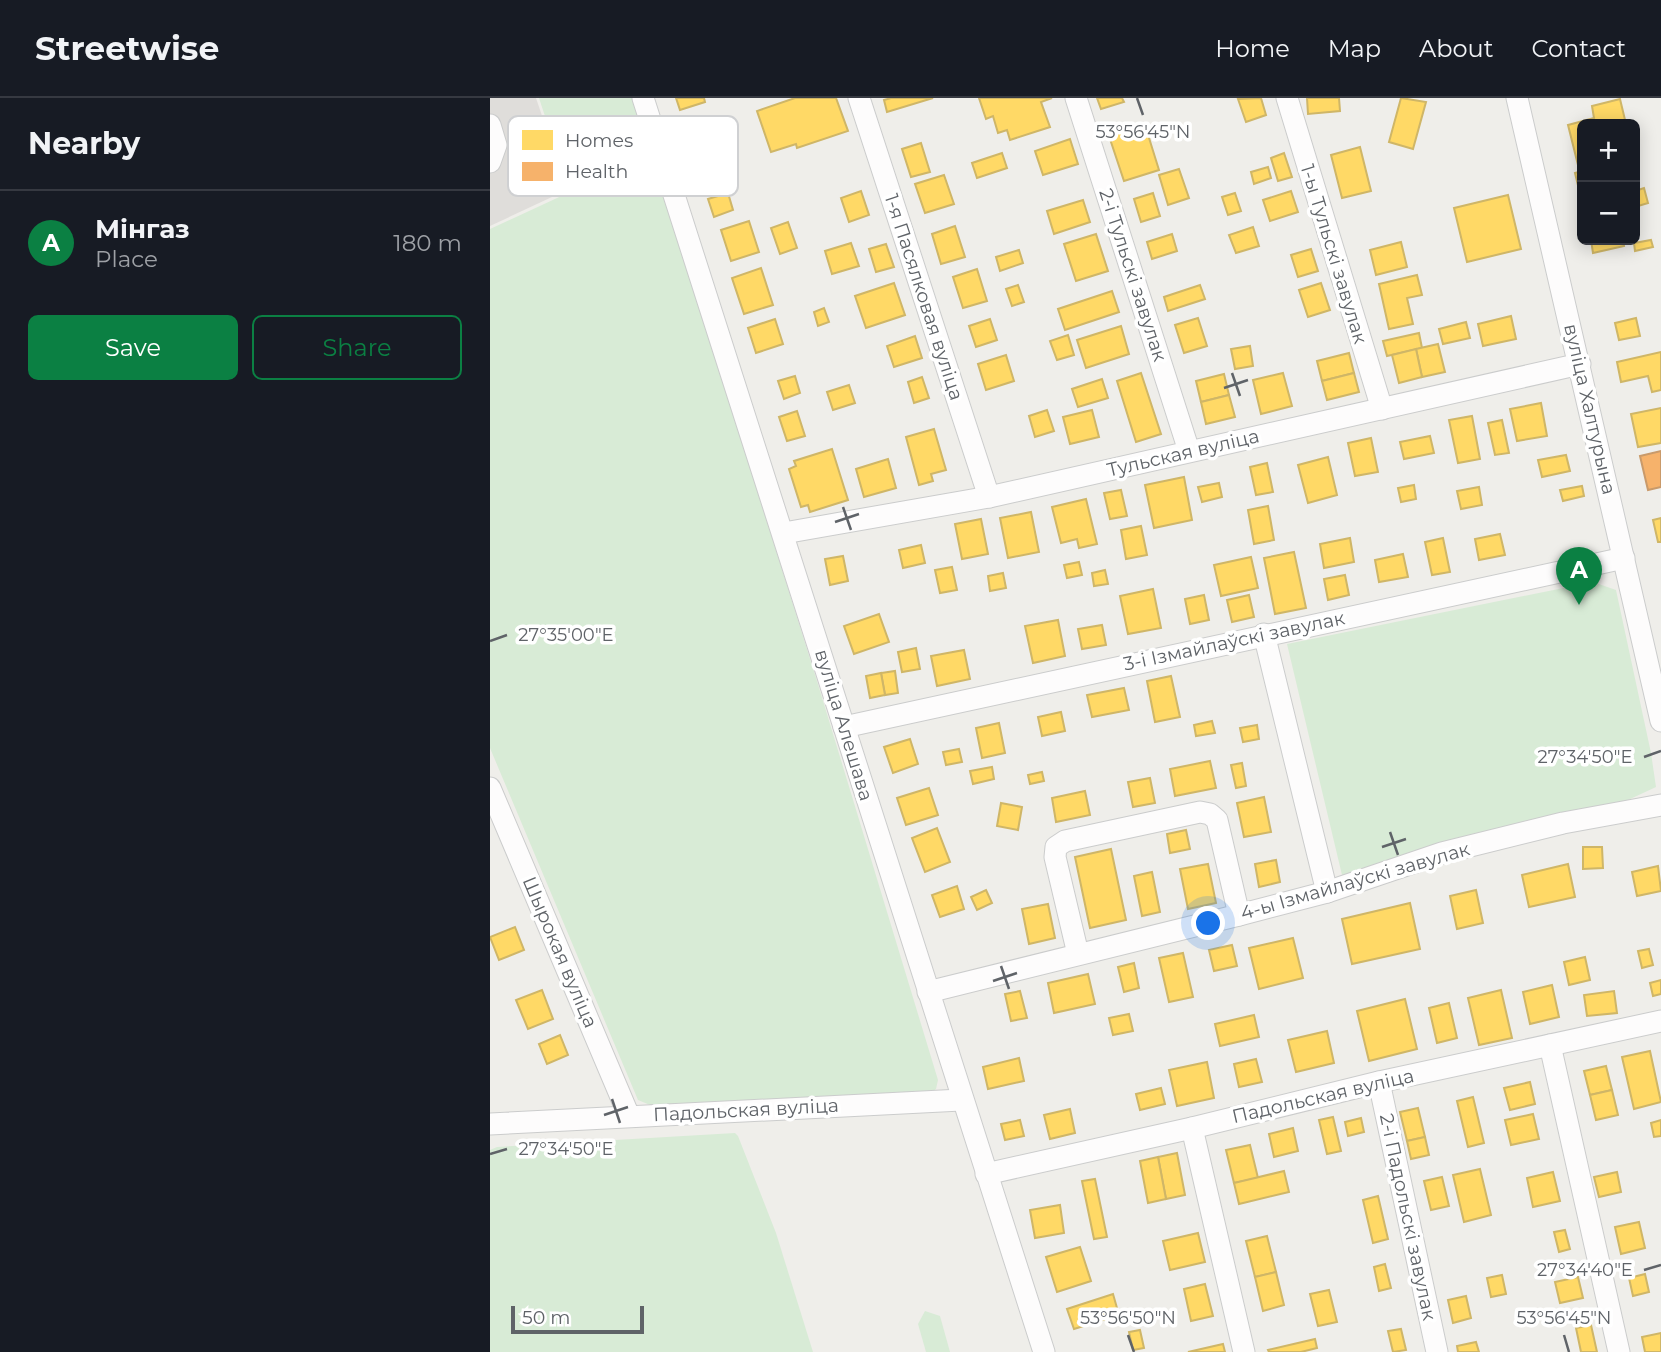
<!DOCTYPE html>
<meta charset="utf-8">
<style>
body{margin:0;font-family:Montserrat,sans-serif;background:#20242c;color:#f1f3f6}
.controls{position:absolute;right:21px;top:21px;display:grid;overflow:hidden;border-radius:10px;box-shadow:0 4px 18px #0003}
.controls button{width:63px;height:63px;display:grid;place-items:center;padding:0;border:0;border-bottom:2px solid #363941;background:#171b24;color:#f1f3f6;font:35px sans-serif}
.scale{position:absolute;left:21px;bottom:18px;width:133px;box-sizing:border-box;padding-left:7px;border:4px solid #5f6368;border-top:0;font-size:19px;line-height:24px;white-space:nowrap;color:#5f6368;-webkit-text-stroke:5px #fff;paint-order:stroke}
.you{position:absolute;left:719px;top:826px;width:24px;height:24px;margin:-18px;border:5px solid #fff;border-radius:50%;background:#1a73e8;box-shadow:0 0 0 10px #1a73e833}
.badge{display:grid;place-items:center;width:46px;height:46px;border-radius:50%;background:#0b8043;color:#fff;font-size:23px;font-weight:700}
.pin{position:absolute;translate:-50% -58px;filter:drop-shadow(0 2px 4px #0008)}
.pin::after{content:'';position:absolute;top:37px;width:24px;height:21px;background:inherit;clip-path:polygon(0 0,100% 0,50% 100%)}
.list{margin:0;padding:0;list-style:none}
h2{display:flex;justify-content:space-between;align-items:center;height:91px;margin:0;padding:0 28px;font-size:30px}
h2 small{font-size:23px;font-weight:400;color:#9ea1a6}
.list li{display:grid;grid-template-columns:46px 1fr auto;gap:21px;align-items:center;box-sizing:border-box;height:105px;padding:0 28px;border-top:2px solid #363941}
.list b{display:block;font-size:26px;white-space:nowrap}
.list p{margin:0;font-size:23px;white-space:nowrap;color:#9ea1a6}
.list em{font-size:23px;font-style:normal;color:#9ea1a6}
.actions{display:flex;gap:14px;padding:21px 28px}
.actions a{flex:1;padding:16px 0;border:2px solid #0b8043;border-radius:10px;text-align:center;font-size:24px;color:#0b8043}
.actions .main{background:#0b8043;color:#fff}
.map{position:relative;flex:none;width:1171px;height:1254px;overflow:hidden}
header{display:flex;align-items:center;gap:42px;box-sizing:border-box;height:98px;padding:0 35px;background:#171b24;border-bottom:2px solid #363941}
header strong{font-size:33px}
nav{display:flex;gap:38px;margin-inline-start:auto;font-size:24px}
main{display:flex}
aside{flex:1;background:#171b24}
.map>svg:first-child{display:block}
</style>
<header>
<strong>Streetwise</strong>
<nav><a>Home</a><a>Map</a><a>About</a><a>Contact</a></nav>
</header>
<main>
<aside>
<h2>Nearby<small></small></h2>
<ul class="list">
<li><span class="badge">A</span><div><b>Мінгаз</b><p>Place</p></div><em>180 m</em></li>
</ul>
<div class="actions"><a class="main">Save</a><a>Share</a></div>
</aside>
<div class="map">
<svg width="1171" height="1254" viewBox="0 0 1171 1254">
<rect width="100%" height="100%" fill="#efeeea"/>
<path fill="#dfddda" d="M0,0H46L77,92L0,128Z"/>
<g fill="#d8ebd6">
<path d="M49,0H144L327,583L448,982L446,991L441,995L160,1007L148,1002L0,650V131L80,94Z"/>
<path d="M1103,484L1126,492L1161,655L1166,689L1138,702L1068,716L852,777L797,546Z"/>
<path d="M245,1035L248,1038L286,1135L323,1254H0V1052L7,1049Z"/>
<path d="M435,1213L450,1218L460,1254H436L428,1226Z"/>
</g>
<g fill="#ffd966" stroke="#cfb667" stroke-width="2">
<path d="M186,0H214L215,4L190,12Z"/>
<path d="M305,0H346L358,33L307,50L306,46L281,54L267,13Z"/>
<path d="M401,0H443L397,14L394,2Z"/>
<path d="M489,0H562L551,4L560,29L520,42L517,32L508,35L503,18L496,21Z"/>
<path d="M607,0H632L634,4L611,11Z"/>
<path d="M771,0L776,17L756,24L748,1Z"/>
<path d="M817,0H849L850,13L818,16Z"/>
<path d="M911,0L936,4L923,51L899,44Z"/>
<path d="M1130,1L1136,26H1092V66L1088,67L1078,27L1104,20L1102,8Z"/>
<path d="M655,27L669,72L634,83L619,38Z"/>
<path d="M580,41L588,66L553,77L545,53Z"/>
<path d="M431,45L440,74L421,79L412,51Z"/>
<path d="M870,49L881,93L852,100L841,57Z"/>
<path d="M512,55L517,70L487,80L482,65Z"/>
<path d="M794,55L802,79L788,83L781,60Z"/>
<path d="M778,69L781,80L764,86L761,74Z"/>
<path d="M689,71L699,100L678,107L669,77Z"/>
<path d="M1092,73V104L1085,75Z"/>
<path d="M454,77L464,106L435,115L425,86Z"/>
<path d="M1154,90L1158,105L1145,109V93Z"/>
<path d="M371,93L379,117L359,124L351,100Z"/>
<path d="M801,93L808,114L780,123L773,102Z"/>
<path d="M238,95L243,112L224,119L218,101Z"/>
<path d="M663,95L670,118L651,124L644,101Z"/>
<path d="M745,95L751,113L738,117L732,99Z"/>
<path d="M1018,97L1031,151L977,164L964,110Z"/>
<path d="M593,102L600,124L564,136L557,113Z"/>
<path d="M259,123L269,154L241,163L231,132Z"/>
<path d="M298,124L307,150L290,156L281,130Z"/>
<path d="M465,128L475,159L451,166L442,136Z"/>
<path d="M763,129L769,148L746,155L739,137Z"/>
<path d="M606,136L618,173L586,183L574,146Z"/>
<path d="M682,136L687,153L662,161L657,144Z"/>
<path d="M1101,142H1133L1134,148L1103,155Z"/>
<path d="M1161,142L1163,149L1145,153L1144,145Z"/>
<path d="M911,144L917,169L886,177L880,152Z"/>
<path d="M361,145L369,168L342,176L335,153Z"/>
<path d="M396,146L404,169L386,174L379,151Z"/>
<path d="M821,151L828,173L808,179L801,157Z"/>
<path d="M529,152L533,165L510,173L506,159Z"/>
<path d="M271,170L283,207L254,216L242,180Z"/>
<path d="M487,171L497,203L473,210L463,179Z"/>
<path d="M927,177L932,197L917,200L923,226L899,231L889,186Z"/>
<path d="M404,185L415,217L376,230L365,198Z"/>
<path d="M831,185L840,212L818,219L809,192Z"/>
<path d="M528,187L534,204L522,208L516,191Z"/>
<path d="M710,187L715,201L678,213L674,199Z"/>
<path d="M622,193L629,214L575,232L568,211Z"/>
<path d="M334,210L339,224L328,228L324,214Z"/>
<path d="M1021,218L1026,241L993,248L988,226Z"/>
<path d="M708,220L717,248L694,255L685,227Z"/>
<path d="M1146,220L1150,238L1129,242L1125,225Z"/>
<path d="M285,221L293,246L266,255L258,230Z"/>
<path d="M500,221L507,242L486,249L479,228Z"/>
<path d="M976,224L980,240L953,246L949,231Z"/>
<path d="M631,228L639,256L596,270L587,242Z"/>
<path d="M929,235L932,250L897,258L893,243Z"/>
<path d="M578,237L584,257L567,262L560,243Z"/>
<path d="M425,238L432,260L404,269L397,248Z"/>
<path d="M948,246L955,274L932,279L926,251Z"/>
<path d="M760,248L763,268L745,271L741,251Z"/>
<path d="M926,251L932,279L909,285L902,257Z"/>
<path d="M1171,254V292L1162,294L1158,278L1131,284L1127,264Z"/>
<path d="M859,255L864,275L832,283L827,263Z"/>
<path d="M516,257L524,283L496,292L488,266Z"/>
<path d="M651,275L671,336L646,344L627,283Z"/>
<path d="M793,275L802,308L771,316L763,282Z"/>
<path d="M864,275L869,294L837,302L832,283Z"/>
<path d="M734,276L739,297L711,304L706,283Z"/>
<path d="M305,278L310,295L294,301L288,283Z"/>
<path d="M432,279L439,300L424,305L418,284Z"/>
<path d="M612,281L618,300L588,309L582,291Z"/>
<path d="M359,287L365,305L343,312L337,294Z"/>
<path d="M739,297L745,319L716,326L711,304Z"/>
<path d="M1051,305L1057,338L1027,343L1020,311Z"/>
<path d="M1171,310V345L1148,349L1141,316Z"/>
<path d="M557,312L564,333L545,339L539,318Z"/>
<path d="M602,312L609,339L580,346L573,319Z"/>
<path d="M307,313L315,338L297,343L289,319Z"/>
<path d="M982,318L990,361L968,365L959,322Z"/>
<path d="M1012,322L1019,355L1005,357L998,325Z"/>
<path d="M444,331L456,372L441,376L443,383L429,387L416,339Z"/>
<path d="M940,338L944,355L914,361L910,344Z"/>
<path d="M881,340L888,374L865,378L858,345Z"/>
<path d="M342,351L358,402L320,414L318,407L311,409L299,371L306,368L304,363Z"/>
<path d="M1076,357L1080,373L1052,379L1048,362Z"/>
<path d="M838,359L847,397L818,405L808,367Z"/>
<path d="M398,361L406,390L374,399L366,371Z"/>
<path d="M777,365L783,394L766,397L760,369Z"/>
<path d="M694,379L702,422L664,430L655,387Z"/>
<path d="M729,385L732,399L712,404L708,389Z"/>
<path d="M924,387L926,401L911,404L908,390Z"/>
<path d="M1092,388L1094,398L1073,403L1070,392Z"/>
<path d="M989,389L992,407L971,411L967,393Z"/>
<path d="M631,392L637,418L620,421L614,395Z"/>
<path d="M596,401L607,446L589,450L587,441L571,445L562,409Z"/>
<path d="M778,408L784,442L764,446L758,412Z"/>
<path d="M541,414L549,454L518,460L510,420Z"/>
<path d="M1171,420V444H1168L1163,422Z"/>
<path d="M491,421L498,456L472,461L465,426Z"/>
<path d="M651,428L657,457L636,461L631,432Z"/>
<path d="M1010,436L1015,457L989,462L985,441Z"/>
<path d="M860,440L864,464L834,470L830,446Z"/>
<path d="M953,440L960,474L942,477L935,444Z"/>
<path d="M431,447L435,465L413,470L409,452Z"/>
<path d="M804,454L816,510L785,516L774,460Z"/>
<path d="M913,456L918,479L889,484L885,462Z"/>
<path d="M353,458L358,483L340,487L335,461Z"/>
<path d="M761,459L768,490L731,498L724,467Z"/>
<path d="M589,464L592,477L577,480L574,467Z"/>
<path d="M462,469L467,492L450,495L445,472Z"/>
<path d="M615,472L618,486L604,488L602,475Z"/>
<path d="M513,475L516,490L500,493L498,478Z"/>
<path d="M855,477L859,497L838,502L834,481Z"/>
<path d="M663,491L671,530L638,536L630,498Z"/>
<path d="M714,497L719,522L700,526L695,501Z"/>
<path d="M759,497L764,519L742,524L737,502Z"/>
<path d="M389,516L399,544L364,556L354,528Z"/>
<path d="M568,522L575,558L543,565L535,528Z"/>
<path d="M612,527L616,547L592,551L588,531Z"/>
<path d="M426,550L430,571L412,574L408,554Z"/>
<path d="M474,552L480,581L447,588L441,558Z"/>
<path d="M405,573L408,595L395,597L391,575Z"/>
<path d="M391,575L395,597L380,600L376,578Z"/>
<path d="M681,578L690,619L665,624L657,583Z"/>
<path d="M634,590L639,612L602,619L597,597Z"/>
<path d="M571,614L575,633L552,638L548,619Z"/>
<path d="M722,623L725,635L706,638L704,627Z"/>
<path d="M509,625L515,655L492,660L486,630Z"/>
<path d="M767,627L769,641L753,644L750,630Z"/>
<path d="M420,641L428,666L403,675L394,649Z"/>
<path d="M469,651L472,664L456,667L453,654Z"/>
<path d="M720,663L726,690L685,698L680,671Z"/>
<path d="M752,665L756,688L746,690L741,667Z"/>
<path d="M502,669L504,681L483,686L480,673Z"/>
<path d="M552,674L554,683L540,686L538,677Z"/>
<path d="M660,680L665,705L643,709L638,684Z"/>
<path d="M439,690L448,717L416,727L407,700Z"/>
<path d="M595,693L600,717L566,724L562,700Z"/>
<path d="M774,699L781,734L754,739L747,705Z"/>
<path d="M511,705L532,709L528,732L507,728Z"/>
<path d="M447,730L460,764L435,774L422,740Z"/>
<path d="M696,732L700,751L680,755L677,736Z"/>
<path d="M1093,749H1112L1113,770L1093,771Z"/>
<path d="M621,751L636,822L600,830L585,759Z"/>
<path d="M786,762L790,784L769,789L765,766Z"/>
<path d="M718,766L726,805L698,811L690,771Z"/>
<path d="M1078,766L1085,799L1039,809L1032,777Z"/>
<path d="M1168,768L1171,793L1147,798L1142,774Z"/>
<path d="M662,774L670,814L652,818L644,778Z"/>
<path d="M467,788L474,811L450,819L442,797Z"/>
<path d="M496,792L502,805L487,812L481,799Z"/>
<path d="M986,792L993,825L967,831L960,798Z"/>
<path d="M920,805L930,851L862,866L852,821Z"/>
<path d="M558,806L565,840L539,846L532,811Z"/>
<path d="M25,829L34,852L9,862L0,839Z"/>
<path d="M803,840L813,880L769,891L759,850Z"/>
<path d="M742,847L747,868L724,873L719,852Z"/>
<path d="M1159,851L1163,867L1152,870L1148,853Z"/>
<path d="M693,855L703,899L679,904L669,860Z"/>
<path d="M1095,859L1100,882L1079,887L1074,864Z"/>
<path d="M644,865L649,890L634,894L628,869Z"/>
<path d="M598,876L605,906L564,915L558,885Z"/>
<path d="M1171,882V896L1163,898L1160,885Z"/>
<path d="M1062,887L1069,919L1040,926L1033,894Z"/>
<path d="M52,892L63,921L38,931L26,902Z"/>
<path d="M1011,892L1022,940L989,947L978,900Z"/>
<path d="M530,893L537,920L521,923L515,896Z"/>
<path d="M1124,893L1127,915L1097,918L1094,897Z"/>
<path d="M915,901L927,951L879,963L867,913Z"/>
<path d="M959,905L967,940L947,945L939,910Z"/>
<path d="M639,916L643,933L623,937L619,920Z"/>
<path d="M764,917L769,939L730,948L725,926Z"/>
<path d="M837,933L844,965L806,974L798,942Z"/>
<path d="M70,937L78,957L57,966L49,946Z"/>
<path d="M1160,953L1171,1004L1144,1011L1132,959Z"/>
<path d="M529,960L534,983L498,991L493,969Z"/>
<path d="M766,961L772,984L749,989L744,966Z"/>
<path d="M717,964L724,1000L687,1008L679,972Z"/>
<path d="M1116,968L1122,992L1100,997L1094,973Z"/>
<path d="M1040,984L1045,1006L1020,1012L1014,990Z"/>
<path d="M671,990L675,1006L650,1012L646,996Z"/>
<path d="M1122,992L1128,1017L1106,1022L1100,997Z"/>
<path d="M983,999L994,1045L978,1049L967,1003Z"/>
<path d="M928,1010L935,1039L917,1043L910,1014Z"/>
<path d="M580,1011L585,1035L560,1041L554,1017Z"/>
<path d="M1043,1016L1049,1041L1021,1047L1015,1022Z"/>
<path d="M843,1019L851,1053L837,1056L829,1022Z"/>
<path d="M871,1020L874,1034L858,1038L855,1024Z"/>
<path d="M530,1022L534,1038L515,1042L511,1026Z"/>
<path d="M1171,1022V1038L1164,1039L1161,1025Z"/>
<path d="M803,1030L808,1053L784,1059L779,1036Z"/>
<path d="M935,1039L939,1057L921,1061L917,1043Z"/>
<path d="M760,1047L768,1080L744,1085L736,1052Z"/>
<path d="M687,1055L695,1097L676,1101L668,1059Z"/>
<path d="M668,1059L676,1101L658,1105L650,1063Z"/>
<path d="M990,1071L1001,1117L974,1124L963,1077Z"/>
<path d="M794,1073L799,1094L749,1106L744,1085Z"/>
<path d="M1063,1074L1070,1103L1043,1109L1037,1080Z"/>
<path d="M1127,1074L1131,1094L1109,1099L1104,1079Z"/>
<path d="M952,1079L959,1108L941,1112L934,1083Z"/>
<path d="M605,1081L617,1139L604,1141L592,1083Z"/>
<path d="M888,1098L898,1141L883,1145L873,1102Z"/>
<path d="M570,1107L574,1135L545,1140L540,1112Z"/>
<path d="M1149,1124L1155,1150L1131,1156L1125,1129Z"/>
<path d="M1075,1132L1080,1151L1069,1154L1064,1134Z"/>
<path d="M708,1135L715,1164L680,1172L673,1143Z"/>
<path d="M777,1138L786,1174L765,1179L756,1143Z"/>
<path d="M590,1149L601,1183L567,1194L556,1159Z"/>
<path d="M895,1166L901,1190L889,1193L884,1169Z"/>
<path d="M786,1174L794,1207L773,1213L765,1179Z"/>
<path d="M1155,1176L1159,1194L1143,1198L1139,1180Z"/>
<path d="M1012,1177L1016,1196L1001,1199L997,1180Z"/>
<path d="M1088,1179L1093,1200L1070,1205L1065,1184Z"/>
<path d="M715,1186L723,1218L701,1223L694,1191Z"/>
<path d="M839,1192L847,1224L828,1228L820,1196Z"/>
<path d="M623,1196L629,1217L584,1231L577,1211Z"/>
<path d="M976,1198L981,1220L963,1225L958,1202Z"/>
<path d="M1101,1227L1107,1254H1091L1086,1230Z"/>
<path d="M911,1231L916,1252L903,1254L898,1233Z"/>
<path d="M650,1232L654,1250L643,1252L639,1234Z"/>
<path d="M1171,1235V1254H1155L1152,1239Z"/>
<path d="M825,1241L827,1250L811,1254H779L778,1252Z"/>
<path d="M986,1244L989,1254H968L967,1248Z"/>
<path d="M733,1246L735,1254H698Z"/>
</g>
<path fill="#f6b26b" stroke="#c99a6a" stroke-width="2" d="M1171,353V389L1158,392L1150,358Z"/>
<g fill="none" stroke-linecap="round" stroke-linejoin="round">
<defs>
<g id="minor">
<path d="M153,0C288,418 418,837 554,1254"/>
<path d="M369,0L499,399"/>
<path d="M586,0L699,353"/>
<path d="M797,0L892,311"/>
<path d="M1027,0L1171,623"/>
<path d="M0,27L6,47L0,64"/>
<path d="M294,435L499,399L1090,266"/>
<path d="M774,536L837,794"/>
<path d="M354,629L1134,460"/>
<path d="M0,690L139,1018"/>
<path d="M588,856L565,759L566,749L575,743L710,714L720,716L727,722L749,817"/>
<path d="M438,894L749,817L837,794L952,755L1073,725L1171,707"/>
<path d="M1060,947L1129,1254"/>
<path d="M889,984L947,1254"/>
<path d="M0,1026L471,1002"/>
<path d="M702,1030L754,1254"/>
<path d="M496,1076L702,1030L889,984L1171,923"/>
</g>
</defs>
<use href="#minor" stroke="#cbcccc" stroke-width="23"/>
<use href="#minor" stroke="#fdfcfc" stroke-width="21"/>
</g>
<path fill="none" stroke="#5f6368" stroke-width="2.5" d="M647,0L653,17M742,275L750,298M734,290L758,282M353,409L361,432M345,424L369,416M0,543L17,537M1154,659L1171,653M900,734L908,757M892,749L916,741M511,868L519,891M503,883L527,875M122,1001L130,1025M114,1017L138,1009M0,1056L17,1051M1154,1172L1171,1167M638,1237L644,1254M1074,1237L1079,1254"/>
<g text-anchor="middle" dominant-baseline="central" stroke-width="7" stroke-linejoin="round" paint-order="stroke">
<g font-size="19" fill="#5f6368" stroke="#fff">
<text transform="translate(844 156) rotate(73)">1-ы Тульскі завулак</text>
<text transform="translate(643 177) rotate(72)">2-і Тульскі завулак</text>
<text transform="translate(434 199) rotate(72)">1-я Пасялковая вуліца</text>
<text transform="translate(1100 311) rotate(77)">вуліца Халтурына</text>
<text transform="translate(693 355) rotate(-13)">Тульская вуліца</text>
<text transform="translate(744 543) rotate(-12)">3-і Ізмайлаўскі завулак</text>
<text transform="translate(354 627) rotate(73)">вуліца Алешава</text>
<text transform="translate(865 783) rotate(-16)">4-ы Ізмайлаўскі завулак</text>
<text transform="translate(70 854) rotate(67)">Шырокая вуліца</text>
<text transform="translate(833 998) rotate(-13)">Падольская вуліца</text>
<text transform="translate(256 1012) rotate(-3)">Падольская вуліца</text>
<text transform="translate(918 1119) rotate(78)">2-і Падольскі завулак</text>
</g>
</g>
<rect x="18" y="18" width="230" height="80" rx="10" fill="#fff" stroke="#cfd0d2" stroke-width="2"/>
<rect x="32" y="32" width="31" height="20" fill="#ffd966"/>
<rect x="32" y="64" width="31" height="19" fill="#f6b26b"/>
<g font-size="19" fill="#5f6368">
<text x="75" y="49">Homes</text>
<text x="75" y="80">Health</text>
</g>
<g font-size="18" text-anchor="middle" fill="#5f6368" stroke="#fff" stroke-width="7" stroke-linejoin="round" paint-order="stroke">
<text x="653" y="40">53°56'45"N</text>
<text x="76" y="543">27°35'00"E</text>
<text x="1095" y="665">27°34'50"E</text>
<text x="76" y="1057">27°34'50"E</text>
<text x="1095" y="1178">27°34'40"E</text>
<text x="638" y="1226">53°56'50"N</text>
<text x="1074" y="1226">53°56'45"N</text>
</g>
</svg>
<div class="controls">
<button>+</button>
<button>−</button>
</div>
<div class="scale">50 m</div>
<div class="you"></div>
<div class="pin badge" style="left:1089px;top:507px">A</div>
</div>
</main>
